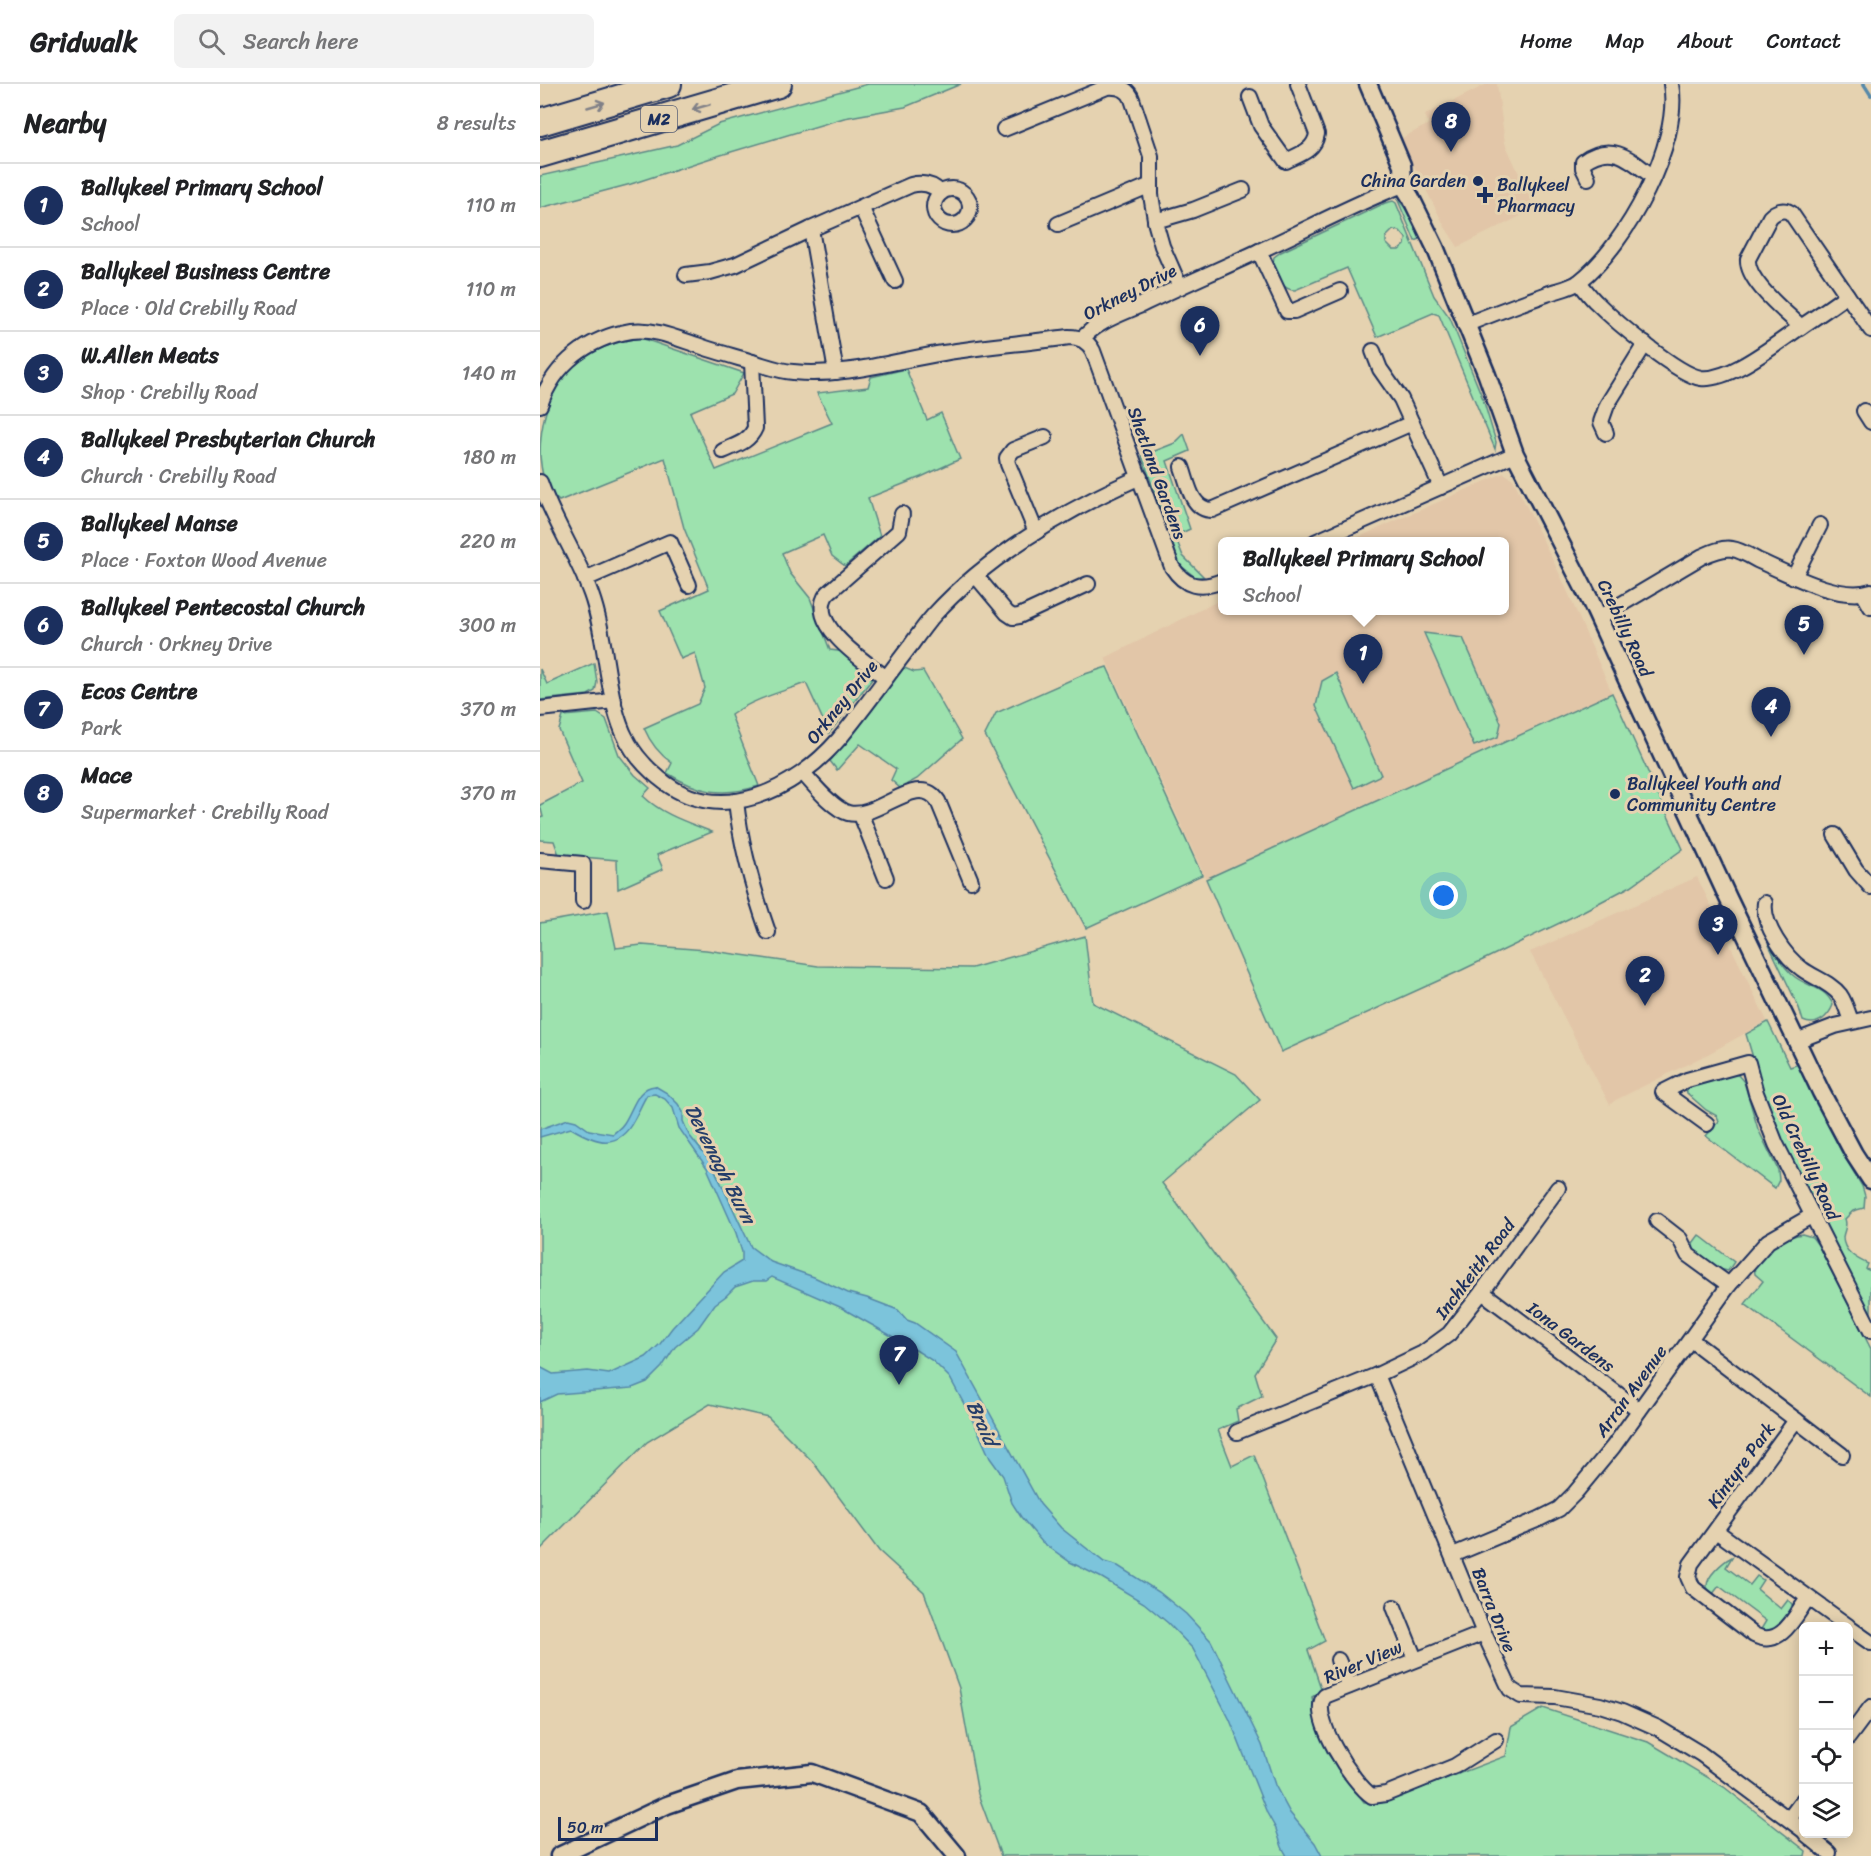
<!DOCTYPE html>
<meta charset="utf-8">
<style>
body{margin:0;font-family:Sriracha,sans-serif;background:#f2f2f2;color:#202124}
.controls{position:absolute;right:18px;bottom:18px;display:grid;overflow:hidden;border-radius:9px;box-shadow:0 3px 15px #0003}
.controls button{width:54px;height:54px;display:grid;place-items:center;padding:0;border:0;border-bottom:2px solid #e0e0e0;background:#fff;color:#202124;font:30px sans-serif}
.scale{position:absolute;left:18px;bottom:15px;width:100px;box-sizing:border-box;padding-left:6px;border:3px solid #1b2f5e;border-top:0;font-size:16px;line-height:21px;white-space:nowrap;color:#1b2f5e;-webkit-text-stroke:4px #e5d2b0;paint-order:stroke}
.you{position:absolute;left:904px;top:812px;width:21px;height:21px;margin:-15px;border:4px solid #fff;border-radius:50%;background:#1a73e8;box-shadow:0 0 0 9px #1a73e833}
.badge{display:grid;place-items:center;width:39px;height:39px;border-radius:50%;background:#1b2f5e;color:#fff;font-size:20px;font-weight:700}
.pin{position:absolute;translate:-50% -50px;filter:drop-shadow(0 2px 3px #0008)}
.pin::after{content:'';position:absolute;top:32px;width:21px;height:18px;background:inherit;clip-path:polygon(0 0,100% 0,50% 100%)}
.popup{position:absolute;left:678px;top:453px;width:291px;height:78px;box-sizing:border-box;display:grid;place-content:center;border-radius:9px;background:#fff;filter:drop-shadow(0 2px 4px #0005);font-size:20px;white-space:nowrap;color:#757577}
.popup b{font-size:22px;color:#202124}
.popup::after{content:'';position:absolute;left:50%;top:100%;margin-left:-12px;border:12px solid transparent;border-top-color:#fff}
.list{margin:0;padding:0;list-style:none}
h2{display:flex;justify-content:space-between;align-items:center;height:78px;margin:0;padding:0 24px;font-size:26px}
h2 small{font-size:20px;font-weight:400;color:#757577}
.list li{display:grid;grid-template-columns:39px 1fr auto;gap:18px;align-items:center;box-sizing:border-box;height:84px;padding:0 24px;border-top:2px solid #e0e0e0}
.list b{display:block;font-size:22px;white-space:nowrap}
.list p{margin:0;font-size:20px;white-space:nowrap;color:#757577}
.list em{font-size:20px;font-style:normal;color:#757577}
.icon{flex:none;width:33px;height:33px;fill:none;stroke:currentColor;stroke-width:2;stroke-linecap:round;stroke-linejoin:round}
.map{position:relative;flex:none;width:1331px;height:1772px;overflow:hidden}
header{display:flex;align-items:center;gap:36px;box-sizing:border-box;height:84px;padding:0 30px;background:#fff;border-bottom:2px solid #e0e0e0}
header strong{font-size:28px}
nav{display:flex;gap:33px;margin-inline-start:auto;font-size:21px}
.search{width:420px;height:54px;background:#f2f2f2;display:flex;align-items:center;gap:15px;box-sizing:border-box;padding:0 21px;border-radius:9px;color:#757577;font-size:22px}
main{display:flex}
aside{flex:1;background:#fff}
.map>svg:first-child{display:block}
</style>
<header>
<strong>Gridwalk</strong>
<div class="search"><svg class="icon" aria-label="search" viewBox="0 0 24 24"><circle cx="10" cy="10" r="6"/><path d="M15 15l6 6"/></svg>Search here</div>
<nav><a>Home</a><a>Map</a><a>About</a><a>Contact</a></nav>
</header>
<main>
<aside>
<h2>Nearby<small>8 results</small></h2>
<ul class="list">
<li><span class="badge">1</span><div><b>Ballykeel Primary School</b><p>School</p></div><em>110 m</em></li>
<li><span class="badge">2</span><div><b>Ballykeel Business Centre</b><p>Place · Old Crebilly Road</p></div><em>110 m</em></li>
<li><span class="badge">3</span><div><b>W.Allen Meats</b><p>Shop · Crebilly Road</p></div><em>140 m</em></li>
<li><span class="badge">4</span><div><b>Ballykeel Presbyterian Church</b><p>Church · Crebilly Road</p></div><em>180 m</em></li>
<li><span class="badge">5</span><div><b>Ballykeel Manse</b><p>Place · Foxton Wood Avenue</p></div><em>220 m</em></li>
<li><span class="badge">6</span><div><b>Ballykeel Pentecostal Church</b><p>Church · Orkney Drive</p></div><em>300 m</em></li>
<li><span class="badge">7</span><div><b>Ecos Centre</b><p>Park</p></div><em>370 m</em></li>
<li><span class="badge">8</span><div><b>Mace</b><p>Supermarket · Crebilly Road</p></div><em>370 m</em></li>
</ul>
</aside>
<div class="map">
<svg width="1331" height="1772" viewBox="0 0 1331 1772">
<rect width="100%" height="100%" fill="#e5d2b0"/>
<filter id="ink" filterUnits="userSpaceOnUse"><feTurbulence type="fractalNoise" baseFrequency=".0167" numOctaves="2"/><feDisplacementMap in="SourceGraphic" scale="12" xChannelSelector="R" yChannelSelector="G"/><feConvolveMatrix kernelMatrix="1 2 1 2 8 2 1 2 1" color-interpolation-filters="sRGB"/></filter>
<g filter="url(#ink)">
<g fill="#e2c6a8">
<path d="M947,0H957L965,59L995,125L918,163L905,143L860,55L889,40L885,31Z"/>
<path d="M964,389L973,395L1022,495L1072,609L666,795L565,574L682,515V526H964V458L810,457Z"/>
<path d="M1157,793L1227,937L1168,970L1074,1017L1070,1021L990,868Z"/>
</g>
<g fill="#9de2ae" stroke="#5c8886" stroke-width="1.5" fill-rule="evenodd">
<path d="M328,0H421L365,23L304,34L171,74L91,100L0,124V92L137,61L179,40Z"/>
<path d="M857,114L871,131L880,155L875,157Z"/>
<path d="M853,117L856,119L894,212L910,234L943,315L956,358L955,365L899,231L893,229L837,253L807,184L755,206C740,206 738,191 733,179L734,173L741,168L845,119ZM853,146L860,147L866,154L865,161L859,166H853L846,159V153Z"/>
<path d="M101,254L204,289L192,310L150,328L176,386L292,339L277,309L328,303L331,293L366,285L387,336L401,329L420,375L381,393L328,414L340,452L305,482L292,472L283,451L242,469L250,489L270,514L290,566L306,568L333,594L289,649L266,599C241,608 213,615 191,631L219,702C183,713 159,709 127,689L132,679C119,670 110,658 104,644L158,620L165,604L155,569L141,575L120,527L169,505L144,444L125,374L19,417C16,414 11,411 9,408C3,398 1,383 0,372C0,304 35,262 101,254Z"/>
<path d="M644,350L650,367L627,377L650,445L635,452L643,472L664,493H655L640,481L602,372L635,359Z"/>
<path d="M884,549L923,554L961,639L958,653L934,662Z"/>
<path d="M54,579L57,598L55,607L48,611L0,616V585L7,600Z"/>
<path d="M362,583L374,588L383,587L422,655L377,695L360,704L351,696L356,685L320,660L297,686L290,677Z"/>
<path d="M567,583L662,791L546,844L445,651L456,629L542,591Z"/>
<path d="M796,589L841,691L814,704L776,622L782,597Z"/>
<path d="M1072,609L1143,765L1091,802L1030,834L922,886L741,968L666,795Z"/>
<path d="M57,629L66,635L79,671L95,691L110,704L103,712C123,731 147,738 172,748L117,771L123,785L78,805L77,776L19,771L14,757L0,756V734L3,733L0,721L42,699L19,646L23,632Z"/>
<path d="M68,827L76,864L102,861L166,866L278,882L432,884L545,852L553,919L696,990L720,1016L622,1099L736,1255L715,1289L722,1312L696,1325L698,1337L678,1346L692,1382L714,1371L785,1557L768,1566L782,1607L772,1613L773,1620L788,1670L824,1718L841,1719L966,1672L971,1643L1003,1624L1108,1658L1184,1703L1266,1767L1265,1772H461L438,1710L419,1604L384,1508L339,1467L273,1378L228,1333L170,1320L107,1358L0,1466V839Z"/>
<path d="M1228,859C1236,870 1244,885 1255,893C1268,903 1286,903 1293,921C1288,934 1276,943 1263,937L1259,924Z"/>
<path d="M1228,938L1250,983L1259,980L1301,1067L1322,1102L1325,1112L1324,1124L1313,1127L1305,1135C1308,1142 1304,1146 1303,1153C1303,1168 1317,1175 1328,1180L1326,1185L1331,1187V1231L1248,1069L1227,1021L1206,950Z"/>
<path d="M1190,989L1198,991L1204,998L1218,1045L1238,1086L1239,1096L1235,1104L1166,1052L1179,1037L1177,1032L1166,1026L1147,1009L1146,1005L1147,1002Z"/>
<path d="M1262,1150L1272,1153L1278,1161L1331,1265V1313L1205,1220L1223,1197L1215,1190L1214,1182C1227,1167 1242,1153 1262,1150Z"/>
<path d="M1159,1151L1194,1178L1188,1187L1179,1185L1154,1167L1153,1159Z"/>
<path d="M1192,1473L1186,1483L1210,1501L1217,1492L1223,1496L1217,1505L1241,1525L1248,1516L1252,1520C1252,1527 1239,1547 1231,1548C1227,1549 1223,1547 1220,1547L1226,1537L1179,1502L1172,1511C1170,1509 1168,1505 1167,1503C1166,1492 1184,1477 1192,1473Z"/>
</g>
<path fill="#7bc4db" stroke="#5588a9" stroke-width="1.5" d="M115,1002L127,1009L138,1020L143,1028V1037L149,1051L172,1080L211,1163L231,1178L274,1193L308,1209L327,1214L358,1226L367,1236L375,1239L416,1268L500,1420L521,1444L564,1478L578,1482L619,1508L646,1530L671,1557L722,1661L735,1701L750,1729L775,1759L782,1772H747L742,1763L736,1745L727,1729L690,1636L653,1565L628,1539L604,1519L562,1494L530,1478L502,1458L481,1433L472,1419L463,1392L450,1374L437,1345L424,1320L410,1294L393,1277L371,1263L300,1223L232,1193L226,1197H213L195,1203L186,1212L175,1220L158,1244L135,1263L122,1283L107,1298L92,1304L17,1310L0,1318V1283L13,1290L48,1287L69,1290L106,1273L120,1260L132,1244L184,1188L202,1177V1168L196,1149L175,1102L167,1084L139,1044L133,1024L125,1015L115,1010L107,1011C102,1019 99,1027 94,1036C78,1067 56,1059 31,1044L0,1053V1045L28,1035L36,1037L49,1046L73,1050C77,1046 81,1044 84,1039C93,1026 97,1003 115,1002Z"/>
<g fill="none" stroke-linecap="round" stroke-linejoin="round">
<path stroke="#5588a9" stroke-width="4" d="M1324,0L1331,11"/>
<defs>
<g id="minor">
<path d="M710,13L721,42L746,77C760,70 774,67 777,50L758,0"/>
<path d="M464,45L567,3C578,2 588,4 592,15L611,72V111L616,141L622,162L640,203"/>
<path d="M1048,94L1043,84V78C1072,57 1090,75 1113,93"/>
<circle cx="412" cy="123" r="18"/>
<path d="M321,123L355,197"/>
<path d="M615,137L653,126L703,106"/>
<path d="M518,140L611,101"/>
<path d="M271,145L296,288"/>
<path d="M719,167L747,227H754L800,207"/>
<path d="M146,191L170,188L195,181L271,145L371,101C383,98 392,100 401,109"/>
<path d="M1039,198C1045,205 1050,213 1057,219C1075,237 1138,291 1161,294C1190,297 1234,261 1258,245C1274,234 1291,223 1307,211"/>
<path d="M925,241C952,230 979,220 1007,210C1017,206 1032,204 1040,197C1086,161 1142,59 1131,0"/>
<path d="M1261,243C1246,228 1206,197 1208,175L1230,133C1236,127 1244,124 1251,129L1331,246"/>
<path d="M542,255C556,238 581,230 601,221C639,203 678,186 717,168C766,146 813,120 863,101"/>
<path d="M833,267L840,285L861,315L901,403"/>
<path d="M0,321C14,280 48,254 91,247C113,244 136,254 157,261C174,267 192,272 209,277C224,281 238,287 253,288C303,293 354,277 403,269C445,262 487,259 529,253C540,253 548,257 553,267L632,483C645,503 660,506 682,497"/>
<path d="M1324,327L1331,338"/>
<path d="M1066,349L1061,338L1067,321L1105,260"/>
<path d="M183,367C196,361 209,358 215,344L212,278"/>
<path d="M642,383C648,399 651,426 672,426L872,339"/>
<path d="M0,398C13,436 37,471 51,510C67,554 65,605 83,648C91,667 103,681 119,694C179,745 255,706 299,655C324,625 347,592 371,561C378,551 385,541 393,532C448,471 526,426 600,393"/>
<path d="M496,448L468,380L467,374L473,366L505,353"/>
<path d="M775,458L975,370"/>
<path d="M436,492L467,529L473,533L479,532L548,500"/>
<path d="M1254,493L1280,441"/>
<path d="M45,495L130,458L149,501"/>
<path d="M1323,509L1331,523"/>
<path d="M1058,534L1161,473C1170,469 1182,463 1192,465C1200,466 1210,472 1217,476C1247,489 1299,518 1331,507"/>
<path d="M345,593C327,579 270,543 285,513C287,509 291,506 295,503L359,447L362,430"/>
<path d="M0,625L74,617"/>
<path d="M263,689C274,701 293,725 308,729C337,737 378,686 398,717L431,797"/>
<path d="M196,717C201,763 213,805 228,848"/>
<path d="M321,731L346,794"/>
<path d="M1295,751L1316,786L1331,803"/>
<path d="M0,776L43,780V817"/>
<path d="M1225,819C1222,840 1245,873 1262,885C1274,894 1291,899 1300,911C1305,918 1308,929 1311,937"/>
<path d="M1256,957L1295,942L1331,934"/>
<path d="M1167,1040L1123,1008L1147,996L1208,979L1216,1009L1236,1060L1331,1247"/>
<path d="M1117,1137L1140,1155L1148,1171L1189,1201"/>
<path d="M942,1208L1099,1326"/>
<path d="M1151,1256L1302,1371"/>
<path d="M837,1291L883,1269L909,1250L942,1208L1018,1104"/>
<path d="M1256,1336L1151,1480L1148,1493L1153,1504L1214,1551C1241,1565 1255,1532 1268,1514"/>
<path d="M697,1348L837,1291L944,1549L970,1605L981,1612L1015,1613L1060,1621L1082,1628L1118,1644L1161,1670L1264,1747"/>
<path d="M1176,1447L1308,1542"/>
<path d="M913,1471L999,1435L1019,1425L1035,1409L1073,1363L1189,1201L1228,1157L1273,1131"/>
<path d="M854,1523L875,1575"/>
<path d="M1308,1543L1331,1559"/>
<path d="M944,1549L785,1612C767,1630 814,1701 832,1712L846,1710L915,1682L956,1656"/>
<path d="M798,1576L809,1602"/>
<path d="M1308,1654L1331,1623"/>
<path d="M1249,1735L1264,1715"/>
<path d="M1266,1750L1289,1769"/>
</g>
<g id="tertiary">
<path d="M828,0L862,81L863,101L871,114L895,163L947,291L975,370L1051,518L1188,814L1281,1008L1314,1070L1331,1096"/>
<path d="M19,1772L127,1721L197,1697L272,1689L381,1729L417,1772"/>
</g>
<g id="motorway">
<path d="M0,38L128,0"/>
<path d="M0,70L238,0"/>
</g>
</defs>
<use href="#minor" stroke="#1b2f5e" stroke-width="18"/>
<use href="#tertiary" stroke="#1b2f5e" stroke-width="21"/>
<use href="#motorway" stroke="#1b2f5e" stroke-width="30"/>
<use href="#minor" stroke="#e5d2b0" stroke-width="14"/>
<use href="#tertiary" stroke="#e5d2b0" stroke-width="16"/>
<use href="#motorway" stroke="#e5d2b0" stroke-width="26"/>
</g>
<defs><path id="oneway-shaft" d="M-6 0H5M1.5-3L5.5 0L1.5 3" fill="none" stroke-width="1.6" stroke-linecap="round" stroke-linejoin="round" transform="scale(1.5)"/></defs>
<g stroke="#808087">
<use href="#oneway-shaft" transform="translate(56 21) rotate(-16)"/>
<use href="#oneway-shaft" transform="translate(161 23) rotate(164)"/>
</g>
</g>
<g fill="#1b2f5e" stroke="#e5d2b0" stroke-width="2">
<circle cx="938" cy="97" r="6"/>
<path d="M942 102h6v6h6v6h-6v6h-6v-6h-6v-6h6z"/>
<circle cx="1075" cy="710" r="6"/>
</g>
<g text-anchor="middle" dominant-baseline="central" stroke-width="6" stroke-linejoin="round" paint-order="stroke">
<rect fill="#e5d2b0" stroke="#586077" stroke-width="1.5" x="101" y="22" width="36" height="26" rx="4.5"/>
<g font-size="16" font-weight="bold" fill="#1b2f5e">
<text x="119" y="35">M2</text>
</g>
<g font-size="18" fill="#1b2f5e" stroke="#e5d2b0" text-anchor="start">
<text x="926" y="97" text-anchor="end">China Garden</text>
<text x="957" y="101">Ballykeel<tspan x="957" dy="21">Pharmacy</tspan></text>
<text x="1087" y="700">Ballykeel Youth and<tspan x="1087" dy="21">Community Centre</tspan></text>
</g>
<g font-size="18" fill="#1b2f5e" stroke="#e5d2b0">
<text transform="translate(590 208) rotate(-27)">Orkney Drive</text>
<text transform="translate(617 389) rotate(70)">Shetland Gardens</text>
<text transform="translate(1085 544) rotate(65)">Crebilly Road</text>
<text transform="translate(302 618) rotate(-51)">Orkney Drive</text>
<text transform="translate(1266 1073) rotate(65)">Old Crebilly Road</text>
<text transform="translate(935 1185) rotate(-53)">Inchkeith Road</text>
<text transform="translate(1031 1253) rotate(37)">Iona Gardens</text>
<text transform="translate(1091 1307) rotate(-54)">Arran Avenue</text>
<text transform="translate(1201 1381) rotate(-54)">Kintyre Park</text>
<text transform="translate(954 1526) rotate(68)">Barra Drive</text>
<text transform="translate(823 1578) rotate(-23)">River View</text>
</g>
<g font-size="20" font-style="italic" fill="#253e6a" stroke="#e5d2b0">
<text transform="translate(180 1080) rotate(63)">Devenagh Burn</text>
<text transform="translate(442 1339) rotate(65)">Braid</text>
</g>
</g>
</svg>
<div class="controls">
<button>+</button>
<button>−</button>
<button><svg class="icon" aria-label="locate" viewBox="0 0 24 24"><circle cx="12" cy="12" r="6"/><path d="M12 2v4M12 18v4M2 12h4M18 12h4"/></svg></button>
<button><svg class="icon" aria-label="layers" viewBox="0 0 24 24"><path d="M12 4l9 5-9 5-9-5zM3 14l9 5 9-5"/></svg></button>
</div>
<div class="scale">50 m</div>
<div class="you"></div>
<div class="pin badge" style="left:823px;top:600px">1</div>
<div class="popup"><b>Ballykeel Primary School</b>School</div>
<div class="pin badge" style="left:1105px;top:922px">2</div>
<div class="pin badge" style="left:1178px;top:871px">3</div>
<div class="pin badge" style="left:1231px;top:653px">4</div>
<div class="pin badge" style="left:1264px;top:571px">5</div>
<div class="pin badge" style="left:660px;top:272px">6</div>
<div class="pin badge" style="left:359px;top:1301px">7</div>
<div class="pin badge" style="left:911px;top:68px">8</div>
</div>
</main>
